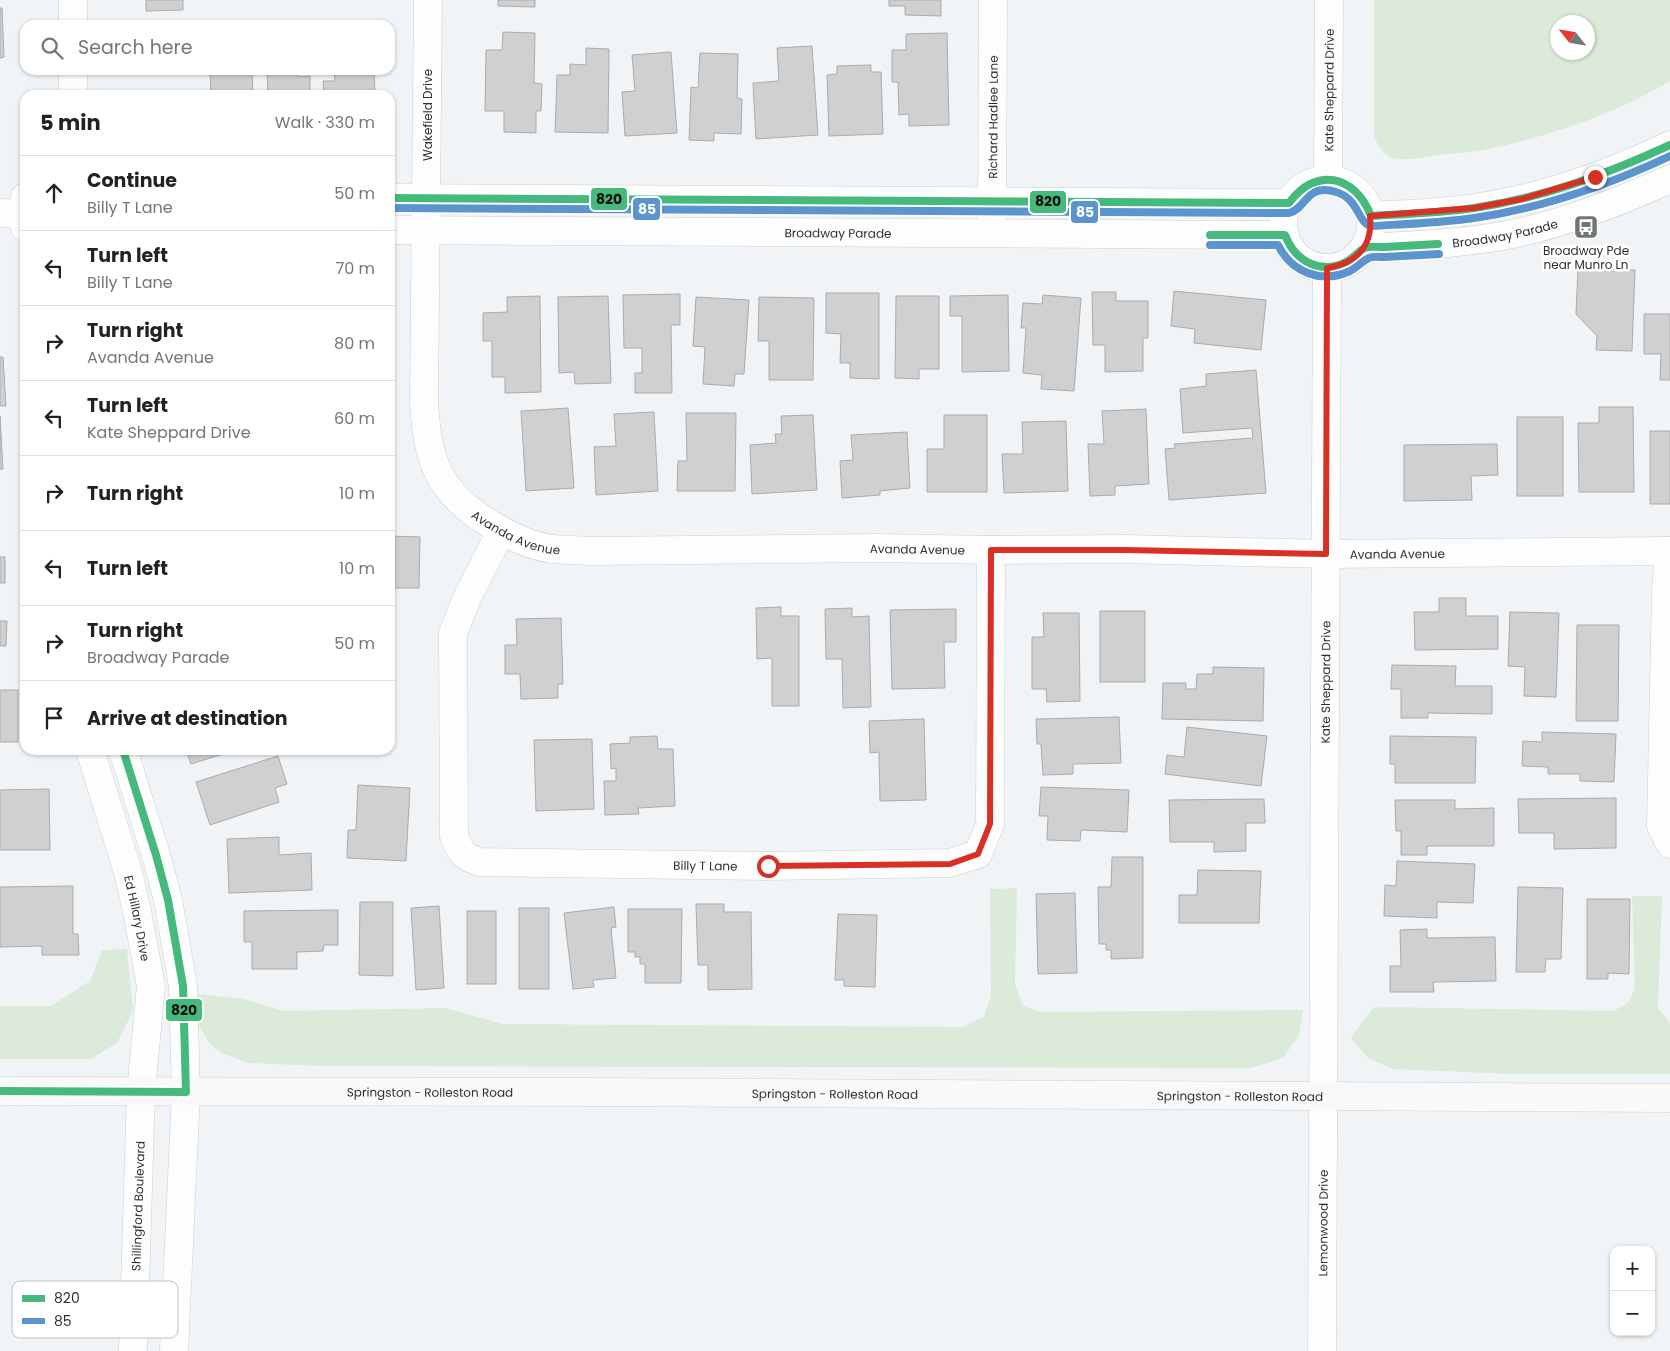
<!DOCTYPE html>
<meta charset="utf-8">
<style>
body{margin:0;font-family:Poppins,sans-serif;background:#f2f2f2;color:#222}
.controls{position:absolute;right:15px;bottom:15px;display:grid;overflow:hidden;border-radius:10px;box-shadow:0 1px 4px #0004}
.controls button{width:45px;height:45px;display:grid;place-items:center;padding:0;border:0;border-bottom:1px solid #e0e0e0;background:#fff;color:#222;font:25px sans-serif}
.compass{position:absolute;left:1550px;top:15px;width:45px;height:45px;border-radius:50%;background:#fff;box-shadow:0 1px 4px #0004;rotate:301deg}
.stop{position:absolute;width:15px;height:15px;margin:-11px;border:4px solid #d93025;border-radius:50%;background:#fff}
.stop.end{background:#d93025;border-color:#fff;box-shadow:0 1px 5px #0008}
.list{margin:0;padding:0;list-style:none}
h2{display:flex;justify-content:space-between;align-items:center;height:65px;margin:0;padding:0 20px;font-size:21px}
h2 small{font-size:16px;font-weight:400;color:#767676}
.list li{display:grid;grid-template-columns:32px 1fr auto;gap:15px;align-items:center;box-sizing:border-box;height:75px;padding:0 20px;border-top:1px solid #e0e0e0}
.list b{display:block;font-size:19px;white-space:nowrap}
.list p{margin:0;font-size:16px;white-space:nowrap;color:#767676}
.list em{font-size:16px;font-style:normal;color:#767676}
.icon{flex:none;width:28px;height:28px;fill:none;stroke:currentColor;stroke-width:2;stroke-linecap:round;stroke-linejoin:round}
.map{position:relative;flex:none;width:1670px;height:1351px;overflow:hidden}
.search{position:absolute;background:#fff;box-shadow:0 1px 4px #0004;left:20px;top:20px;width:375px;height:55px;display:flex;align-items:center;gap:12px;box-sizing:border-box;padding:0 18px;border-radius:15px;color:#767676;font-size:19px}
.panel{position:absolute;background:#fff;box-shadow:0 1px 4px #0004;left:20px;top:90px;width:375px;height:665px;border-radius:15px}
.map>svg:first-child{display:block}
</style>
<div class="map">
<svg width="1670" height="1351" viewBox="0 0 1670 1351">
<rect width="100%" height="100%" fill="#f1f4f7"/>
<g fill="#dcead9" fill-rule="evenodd">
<path d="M1374,0H1670V81C1614,115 1549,136 1485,150C1470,153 1454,153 1439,155C1424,157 1405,162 1390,157C1382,154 1378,144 1374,137ZM1588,22V52H1558V22Z"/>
<path d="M1017,888L1015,984L1023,1006L1040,1012L1303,1010L1299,1035L1283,1058L1251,1068L324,1066L248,1063L220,1052L210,1044L198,1024L197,994L244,999L284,1011L445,1008L503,1024L963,1027L984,1016L991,996L990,889Z"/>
<path d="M1632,896H1662L1658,1008L1670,1023V1074H1511L1393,1069L1368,1058L1351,1038L1373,1008L1387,1007L1614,1011L1629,1002L1635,988Z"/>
<path d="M127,949L133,1011L117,1043L91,1059H0V1006H51L90,981L102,950Z"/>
</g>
<g fill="#d0d0d0" stroke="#ababac">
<path d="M146,0H183V10L146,11Z"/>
<path d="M498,0H535V7L498,6Z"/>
<path d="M889,0H941V16L905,15V6H889Z"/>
<path d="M0,8H2L4,57L0,58Z"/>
<path d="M503,32L535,33L534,83L542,84L541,111H536V133L504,132V111H485L486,50H502Z"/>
<path d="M947,33L949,125L909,126V114L899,115L898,82H892V50H906V34Z"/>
<path d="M812,46L818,135L756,139L753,83L779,81L777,48Z"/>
<path d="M586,48L609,49L608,133L555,132L557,75H570V64L586,65Z"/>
<path d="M671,52L677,133L625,136L622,92L635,91L632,55Z"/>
<path d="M700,53L738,54L737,98L742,99L741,134L714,133V141L689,140L691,87L698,88Z"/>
<path d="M871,65V72H881L883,134L829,136L827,75L837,74V66Z"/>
<path d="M210,70H252L253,95H211Z"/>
<path d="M267,70H298V77L310,76V95H268Z"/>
<path d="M334,70H374L375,95H324L323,81H335Z"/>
<path d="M1578,268L1635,270L1632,351L1596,350L1597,336L1576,314Z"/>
<path d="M1174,291L1266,300L1261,350L1194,343L1195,329L1171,326Z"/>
<path d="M1092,292H1116V301H1148V338H1143V371L1105,372V345H1093Z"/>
<path d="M826,293H879V379L850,378V363H840L841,334L826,333Z"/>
<path d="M680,294V325H671L672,393H635V373H642V348H624L623,295Z"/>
<path d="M1008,295L1009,371L962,372V316H950V296Z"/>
<path d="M1043,295L1081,298L1074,391L1041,389L1042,375L1023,373L1026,328H1021L1023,303L1042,304Z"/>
<path d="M540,296L541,392L505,393V377H492V341H483V313L507,312V297Z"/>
<path d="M608,296L611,383L575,384L574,372L559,373L558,297Z"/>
<path d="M896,296H939V369H919V379L895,378Z"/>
<path d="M696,297L749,300L744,374H735L734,386L703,384L705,347L693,346Z"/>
<path d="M759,297L814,298L813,380H769V341H758Z"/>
<path d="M1644,314H1670V380H1660L1661,354H1644Z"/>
<path d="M0,357H3L6,406H0Z"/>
<path d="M1256,370L1266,493L1169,500L1165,449L1175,448L1174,444L1253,438L1252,428L1183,433L1180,389L1206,386V374Z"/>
<path d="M1599,407H1633L1634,492H1579L1578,423H1599Z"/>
<path d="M568,408L574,488L526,491L521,411Z"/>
<path d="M1146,409L1149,484L1115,486V495L1090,496L1088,444H1104L1102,411Z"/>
<path d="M654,412L658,491L596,495L594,447L616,446L614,414Z"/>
<path d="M686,413H736L735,491H677L678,461H687Z"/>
<path d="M813,415L817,490L752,494L750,445L776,443L775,434H782L781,416Z"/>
<path d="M944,415H987V492H927V449H944Z"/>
<path d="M0,416L3,469H0Z"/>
<rect x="1517" y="417" width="46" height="79"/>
<path d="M1066,421L1068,491L1004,493L1002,454H1023L1022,422Z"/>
<rect x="1650" y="431" width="20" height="73"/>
<path d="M907,432L910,488L880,491V495L842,498L840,461L853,460L851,435Z"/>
<path d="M1497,444L1498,475L1471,476L1472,500L1404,501V445Z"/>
<path d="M390,536L420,537L419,588H390Z"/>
<rect x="0" y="557" width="5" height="26"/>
<path d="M1439,598H1466V616H1498V649L1415,650L1414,612H1439Z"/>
<path d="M781,607V616H799V706H772V658L757,659L756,608Z"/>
<path d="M852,608V617L869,616L871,707L843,708L842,659H826L825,609Z"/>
<path d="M956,609V642H944L945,688L892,689L890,610Z"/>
<rect x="1100" y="611" width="45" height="71"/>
<path d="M1510,612L1559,613L1556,697L1524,696L1525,667L1508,666Z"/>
<path d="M1043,613H1079L1080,701L1047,702L1046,689H1032V637H1044Z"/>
<path d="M561,618L563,684H558V698L521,699L520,674H505V645H517L516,619Z"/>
<path d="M0,621H7L6,646H0Z"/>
<path d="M1577,625H1619L1618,721H1576Z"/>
<path d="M1392,665L1456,666L1455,686H1492V714L1428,713V718H1401V689H1391Z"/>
<path d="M1213,667L1264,668L1263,721L1162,719L1163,683H1186V689H1196L1197,674H1213Z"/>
<rect x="0" y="690" width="18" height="52"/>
<path d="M1119,717L1121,763L1073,764V774L1043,775L1041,744H1037L1036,719Z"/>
<path d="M924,719L926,800L880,801L879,752L870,753L869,721Z"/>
<path d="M1187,727L1267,736L1261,786L1165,774L1167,755L1184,757Z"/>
<path d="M1542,732L1616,734L1614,782L1580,781V774H1548V767L1522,766L1523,741L1542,742Z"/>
<path d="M657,736L658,749H673L675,806L638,808L639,814L605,815L604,781H616V768L611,769L610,744L630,743V737Z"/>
<path d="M1390,736L1476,737L1475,783H1395V764H1390Z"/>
<path d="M592,739L594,809L536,811L534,740Z"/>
<path d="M186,750H221L223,754L191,764Z"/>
<path d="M278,756L287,784L275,788L279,802L210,825L196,782Z"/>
<path d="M358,785L410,788L406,861L347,858L348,830H356Z"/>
<path d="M1041,787L1129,790L1127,832L1081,830L1080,841L1047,840L1048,816H1039Z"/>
<path d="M49,789L50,850H0V790Z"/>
<path d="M1616,798V848L1554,849V833H1519L1518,799Z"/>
<path d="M1264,799L1265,823H1246V851L1214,852V842H1170L1169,800Z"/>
<path d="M1395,800H1455V809L1494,808V846H1427V855H1401V831H1396Z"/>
<path d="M279,837V855L311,853L312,890L229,893L227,839Z"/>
<path d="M1112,857H1143V958L1111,959V950H1106V944H1099L1098,887H1111Z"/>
<path d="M1397,861L1475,864L1473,903L1437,902V918L1384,916L1385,885L1396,886Z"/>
<path d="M1198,870L1261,871L1259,923H1179V895H1197Z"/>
<path d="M73,886V934H78L79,955H42V946L0,947V887Z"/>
<path d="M1518,887L1563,888L1561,959H1546L1545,972H1516Z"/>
<path d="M1075,893L1077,973L1038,974L1036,894Z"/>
<path d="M1587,899H1630L1629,974L1608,973V979H1587Z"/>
<path d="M360,902H393V976L359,975Z"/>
<path d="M696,904H724V912H751L752,989L708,990V965H698Z"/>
<path d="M439,906L444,988L416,990L411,908Z"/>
<path d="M614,907L616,927L611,928L616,978L593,980L594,987L573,989L564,913Z"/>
<rect x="519" y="908" width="30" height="81"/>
<path d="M628,909H682L681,983H645V964H640V957H635V952H628Z"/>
<path d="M338,910V945H324L323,951L297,952V969H252V942H244V911Z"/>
<rect x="467" y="911" width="29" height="73"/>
<path d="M838,914L877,915L875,987L844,986V980H835Z"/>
<path d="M1427,929V938L1495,937L1496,981L1433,982L1434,992H1390V966H1401L1400,930Z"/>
</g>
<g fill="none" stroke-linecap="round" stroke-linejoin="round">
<defs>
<g id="minor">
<path id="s1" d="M428,0L424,399C426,459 438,493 492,525C510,536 531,546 552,549C565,550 577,550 590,551L877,548L991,550L1125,549L1326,554L1670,551"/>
<path id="s2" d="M1328,180L1329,0"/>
<path d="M0,213L23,214"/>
<path id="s3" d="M992,233L993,0"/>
<path id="s4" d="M501,531L467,598L453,633L454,836C460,852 463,856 479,862L768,866L950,863L978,854L990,824L991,550"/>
<path d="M1669,551L1666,591L1661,826L1670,844"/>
<path id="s5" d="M1322,1351L1327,268"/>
</g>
<g id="tertiary">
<path d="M73,25V0"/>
<path d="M73,95V70"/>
<circle cx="1327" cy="224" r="44"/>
<path d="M25,197L23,214L25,228"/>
<path d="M390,198L1289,203"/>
<path d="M1371,216C1405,214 1440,213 1474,208C1542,198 1608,175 1670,145"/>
<path id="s6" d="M390,230L1285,235"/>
<path id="s7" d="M1364,248C1413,245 1463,244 1512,234C1566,223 1619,202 1670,179"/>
<path id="s8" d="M90,750L128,872L137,911L151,986L141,1091L133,1351"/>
<path d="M123,750L156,855L168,900L183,986L186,1092L174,1351"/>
</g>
<g id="secondary">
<path id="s9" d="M0,1091L587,1092L1670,1098"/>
</g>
</defs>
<use href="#minor" stroke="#ccced0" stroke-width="29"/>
<use href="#tertiary" stroke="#ccced0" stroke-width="29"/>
<use href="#secondary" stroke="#ccced0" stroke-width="29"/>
<use href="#minor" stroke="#fdfdfe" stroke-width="28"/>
<use href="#tertiary" stroke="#fdfdfe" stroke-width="28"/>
<use href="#secondary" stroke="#faf9fa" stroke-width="28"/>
<defs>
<g id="bus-1">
<path d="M390,198L1289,203C1316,166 1355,175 1371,216C1405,214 1440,213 1474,208C1543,198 1607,174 1670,145"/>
<path d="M1210,235H1285C1295,261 1320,275 1346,262C1353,259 1359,250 1365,248C1370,246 1378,247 1384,247C1402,246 1420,245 1438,244"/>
<path d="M0,1091L186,1092L183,986L168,900L156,855L123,750"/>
</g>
<g id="bus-2">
<path d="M390,208L1289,213C1306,210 1306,182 1336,192C1360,199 1357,224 1372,226C1406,224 1440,223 1474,218C1543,208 1608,185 1670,156"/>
<path d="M1210,245H1278C1292,273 1322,284 1350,271C1356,268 1364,260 1369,258C1373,256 1380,257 1384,257C1402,256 1420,255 1439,254"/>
</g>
</defs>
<use href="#bus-1" stroke="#fff" stroke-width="11"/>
<use href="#bus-2" stroke="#fff" stroke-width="11"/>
<use href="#bus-1" stroke="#46ba7c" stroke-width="8"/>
<use href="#bus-2" stroke="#5c94ce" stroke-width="8"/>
</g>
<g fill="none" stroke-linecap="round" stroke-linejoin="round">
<path stroke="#d93025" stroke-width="6" d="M768,866L950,864L978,854L990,824L991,550H1125L1326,554L1327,268C1357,263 1373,246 1370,216L1474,208L1522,199L1595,177"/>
</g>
<defs>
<symbol id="bus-square" viewBox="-11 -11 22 22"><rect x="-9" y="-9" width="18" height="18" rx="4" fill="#717476" stroke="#fff"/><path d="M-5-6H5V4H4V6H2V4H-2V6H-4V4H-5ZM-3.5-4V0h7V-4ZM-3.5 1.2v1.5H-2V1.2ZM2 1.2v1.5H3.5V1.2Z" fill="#fff"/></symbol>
</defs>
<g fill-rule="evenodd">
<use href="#bus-square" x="1572" y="213" width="28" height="28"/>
</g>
<g text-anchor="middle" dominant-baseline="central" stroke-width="5" stroke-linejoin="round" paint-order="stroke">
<g font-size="12" fill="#2c2f31" stroke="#fff">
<text stroke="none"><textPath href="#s2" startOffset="90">Kate Sheppard Drive</textPath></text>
<text transform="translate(427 115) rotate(-90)">Wakefield Drive</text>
<text stroke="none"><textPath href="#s3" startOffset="116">Richard Hadlee Lane</textPath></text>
<text stroke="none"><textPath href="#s7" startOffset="142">Broadway Parade</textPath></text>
<text stroke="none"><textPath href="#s6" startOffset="448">Broadway Parade</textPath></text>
<text stroke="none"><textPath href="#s1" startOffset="576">Avanda Avenue</textPath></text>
<text stroke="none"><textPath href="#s1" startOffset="981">Avanda Avenue</textPath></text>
<text stroke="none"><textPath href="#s1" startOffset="1461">Avanda Avenue</textPath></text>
<text stroke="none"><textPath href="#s5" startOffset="669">Kate Sheppard Drive</textPath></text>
<text stroke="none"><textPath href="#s4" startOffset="580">Billy T Lane</textPath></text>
<text stroke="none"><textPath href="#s8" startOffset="175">Ed Hillary Drive</textPath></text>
<text stroke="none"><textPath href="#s9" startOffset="430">Springston - Rolleston Road</textPath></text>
<text stroke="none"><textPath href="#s9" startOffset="835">Springston - Rolleston Road</textPath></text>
<text stroke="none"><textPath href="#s9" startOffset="1240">Springston - Rolleston Road</textPath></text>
<text transform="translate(138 1206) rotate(-88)">Shillingford Boulevard</text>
<text stroke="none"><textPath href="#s5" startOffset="128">Lemonwood Drive</textPath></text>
</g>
<g font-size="12" fill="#2c2f31" stroke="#fff">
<text x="1586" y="250">Broadway Pde<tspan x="1586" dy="14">near Munro Ln</tspan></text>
</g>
</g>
<rect x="12" y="1281" width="166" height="57" rx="8" fill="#fff" stroke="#c0c1c1" stroke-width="1"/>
<rect x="22" y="1295" width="23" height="7" fill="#46ba7c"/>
<rect x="22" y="1318" width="23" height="6" fill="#5c94ce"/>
<g font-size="14" fill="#2c2f31">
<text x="54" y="1303">820</text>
<text x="54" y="1326">85</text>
</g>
<g stroke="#fff" stroke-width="2">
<rect x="590" y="187" width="38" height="24" rx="5" fill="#46ba7c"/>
<rect x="1029" y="190" width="38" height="24" rx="5" fill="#46ba7c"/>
<rect x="632" y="197" width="29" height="24" rx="5" fill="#5c94ce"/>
<rect x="1070" y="200" width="29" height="24" rx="5" fill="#5c94ce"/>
<rect x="165" y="998" width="38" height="24" rx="5" fill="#46ba7c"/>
</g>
<g font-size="14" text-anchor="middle" font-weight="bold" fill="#fff">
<text x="647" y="214">85</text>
<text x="1085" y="217">85</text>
</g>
<g font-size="14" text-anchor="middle" font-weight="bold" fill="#111">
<text x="609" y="204">820</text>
<text x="1048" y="206">820</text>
<text x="184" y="1015">820</text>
</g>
</svg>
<div class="controls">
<button>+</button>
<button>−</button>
</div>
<svg class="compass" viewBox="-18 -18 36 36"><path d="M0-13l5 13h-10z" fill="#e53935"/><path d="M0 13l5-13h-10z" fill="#767676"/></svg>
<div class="stop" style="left:768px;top:866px"></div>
<div class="stop end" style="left:1595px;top:177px"></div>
<div class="search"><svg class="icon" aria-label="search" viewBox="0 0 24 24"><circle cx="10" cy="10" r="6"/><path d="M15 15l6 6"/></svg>Search here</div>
<section class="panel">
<h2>5 min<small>Walk · 330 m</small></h2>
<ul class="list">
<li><svg class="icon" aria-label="ahead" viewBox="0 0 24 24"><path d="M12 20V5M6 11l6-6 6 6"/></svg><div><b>Continue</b><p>Billy T Lane</p></div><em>50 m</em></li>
<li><svg class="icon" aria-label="left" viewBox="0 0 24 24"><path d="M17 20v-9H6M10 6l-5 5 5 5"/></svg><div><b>Turn left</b><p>Billy T Lane</p></div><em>70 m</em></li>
<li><svg class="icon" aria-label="right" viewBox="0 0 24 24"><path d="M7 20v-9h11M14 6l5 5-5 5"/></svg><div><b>Turn right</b><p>Avanda Avenue</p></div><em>80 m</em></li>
<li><svg class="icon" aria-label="left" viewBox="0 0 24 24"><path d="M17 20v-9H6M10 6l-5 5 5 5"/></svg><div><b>Turn left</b><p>Kate Sheppard Drive</p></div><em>60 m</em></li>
<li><svg class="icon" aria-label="right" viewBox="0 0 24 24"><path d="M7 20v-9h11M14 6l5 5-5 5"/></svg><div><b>Turn right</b></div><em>10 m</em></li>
<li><svg class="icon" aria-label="left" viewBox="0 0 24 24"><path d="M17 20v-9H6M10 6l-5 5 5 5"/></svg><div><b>Turn left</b></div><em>10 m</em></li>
<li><svg class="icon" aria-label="right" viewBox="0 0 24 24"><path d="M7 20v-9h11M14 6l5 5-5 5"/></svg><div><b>Turn right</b><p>Broadway Parade</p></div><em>50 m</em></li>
<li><svg class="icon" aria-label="arrive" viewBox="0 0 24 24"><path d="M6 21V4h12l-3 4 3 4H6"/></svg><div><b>Arrive at destination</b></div></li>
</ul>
</section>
</div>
